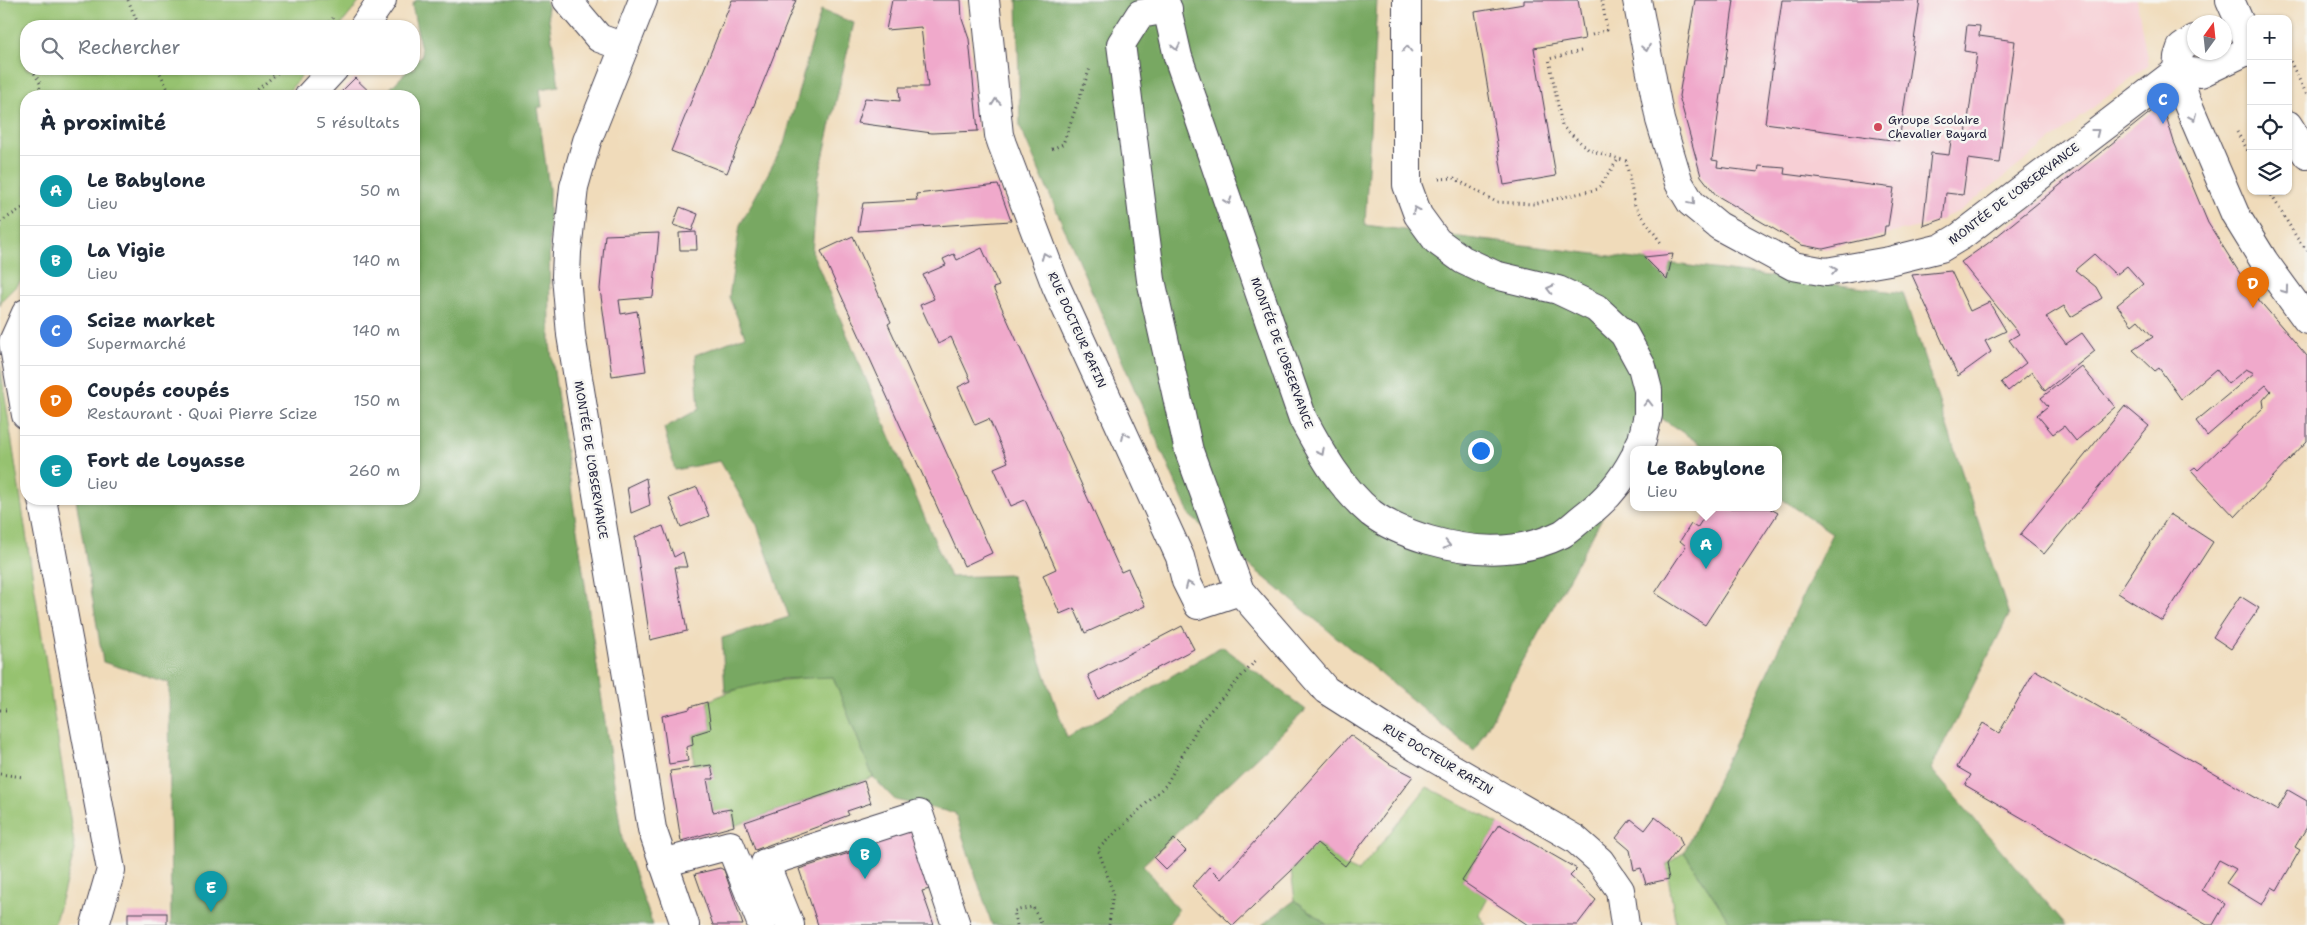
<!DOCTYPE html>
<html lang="fr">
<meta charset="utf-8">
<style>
body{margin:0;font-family:"Shantell Sans",sans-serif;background:#f6f6f7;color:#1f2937}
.controls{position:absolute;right:15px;top:15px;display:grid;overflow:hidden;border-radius:10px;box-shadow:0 1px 4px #0004}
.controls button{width:45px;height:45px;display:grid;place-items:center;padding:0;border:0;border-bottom:1px solid #e0e1e3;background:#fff;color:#1f2937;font:25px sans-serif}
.compass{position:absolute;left:2187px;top:15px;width:45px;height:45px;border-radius:50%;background:#fff;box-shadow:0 1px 4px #0004;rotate:15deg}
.you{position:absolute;left:1480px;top:450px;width:18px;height:18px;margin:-12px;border:4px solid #fff;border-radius:50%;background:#1a73e8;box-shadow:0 0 0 8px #1a73e833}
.badge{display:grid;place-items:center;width:32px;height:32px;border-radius:50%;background:#d1495b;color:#fff;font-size:16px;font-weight:700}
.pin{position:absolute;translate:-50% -41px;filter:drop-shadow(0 1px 2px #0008)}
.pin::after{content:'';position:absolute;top:26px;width:18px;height:15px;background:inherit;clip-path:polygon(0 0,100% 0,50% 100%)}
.popup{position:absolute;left:1630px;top:446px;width:152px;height:65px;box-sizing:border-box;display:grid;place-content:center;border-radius:10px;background:#fff;filter:drop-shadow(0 1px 4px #0005);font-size:16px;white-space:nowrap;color:#747a83}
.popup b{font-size:19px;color:#1f2937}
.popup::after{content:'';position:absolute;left:50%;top:100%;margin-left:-10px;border:10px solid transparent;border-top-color:#fff}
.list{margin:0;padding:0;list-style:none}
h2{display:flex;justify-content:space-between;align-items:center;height:65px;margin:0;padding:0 20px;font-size:21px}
h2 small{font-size:16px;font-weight:400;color:#747a83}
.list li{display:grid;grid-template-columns:32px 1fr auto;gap:15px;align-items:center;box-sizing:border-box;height:70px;padding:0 20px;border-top:1px solid #e0e1e3}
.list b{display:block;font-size:19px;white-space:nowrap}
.list p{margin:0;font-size:16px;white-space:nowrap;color:#747a83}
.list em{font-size:16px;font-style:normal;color:#747a83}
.icon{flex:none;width:28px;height:28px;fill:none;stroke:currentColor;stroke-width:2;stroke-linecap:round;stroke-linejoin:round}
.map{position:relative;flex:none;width:2307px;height:925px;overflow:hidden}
.search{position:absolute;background:#fff;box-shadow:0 1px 4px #0004;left:20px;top:20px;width:400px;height:55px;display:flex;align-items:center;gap:12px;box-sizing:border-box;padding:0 18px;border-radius:20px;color:#747a83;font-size:19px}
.panel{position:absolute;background:#fff;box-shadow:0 1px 4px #0004;left:20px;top:90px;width:400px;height:415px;border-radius:20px}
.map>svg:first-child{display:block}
</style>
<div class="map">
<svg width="2307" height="925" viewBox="0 0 2307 925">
<rect width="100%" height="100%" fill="#f6f6f2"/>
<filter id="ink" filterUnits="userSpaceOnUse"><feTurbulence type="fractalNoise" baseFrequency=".02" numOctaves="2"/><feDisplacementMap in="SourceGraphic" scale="10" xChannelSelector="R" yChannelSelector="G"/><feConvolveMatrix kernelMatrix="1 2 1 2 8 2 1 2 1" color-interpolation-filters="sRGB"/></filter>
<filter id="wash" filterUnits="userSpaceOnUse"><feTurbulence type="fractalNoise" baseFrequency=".0096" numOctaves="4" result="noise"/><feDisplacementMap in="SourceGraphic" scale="20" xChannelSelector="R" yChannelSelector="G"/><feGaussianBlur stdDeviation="1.12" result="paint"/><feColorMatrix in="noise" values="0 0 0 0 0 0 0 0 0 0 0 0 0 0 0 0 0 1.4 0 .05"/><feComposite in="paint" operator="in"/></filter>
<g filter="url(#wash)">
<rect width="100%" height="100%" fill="#f0dbba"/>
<path fill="#f7cfd5" d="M1694,0H2137L2148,65L1960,211L1923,226L1823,249L1785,235L1716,195L1701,176L1679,96Z"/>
<g fill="#96c270" stroke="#5c7256">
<path d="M0,0H361L340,26H26V69H307L285,96H26V276L2,300L0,306Z"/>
<path d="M0,365L75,850L54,925H0Z"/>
<path d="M833,676L873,777L734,826L713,812L707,779L714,778L711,765L694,764L692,735L711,729L707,702C746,681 790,679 833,676Z"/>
<path d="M1427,787L1499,824L1462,881L1488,898L1479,915L1486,925H1327L1295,900L1291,871L1317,843L1345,866L1358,872Z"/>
<path d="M1684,852L1732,925H1676L1666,865Z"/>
</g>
<g fill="#78a862" stroke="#4d654e">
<path d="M416,0H546L559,86L540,89L542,107H538L549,189L550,344L622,838L653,925H171L169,683L103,662L76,499H414V96H383L409,69H414V63L422,55L412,5Z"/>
<path d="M1017,0H1377L1365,225L1903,293L2009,615L1931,769L2066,925H1732L1684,852L1832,533L1779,497L1778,450H1709L1658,416L1474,751L1190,516L1020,127Z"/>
<path d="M821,10L854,23L818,180L812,252L950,577L1011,575L1067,738L1222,646L1306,710L1143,865L1178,910L1168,925H992L955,813L895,800L873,777L833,677L783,679L725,692L722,638L789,617L757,525L720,461L675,470L664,428L699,409L695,355L745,336L729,297L740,225L784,144Z"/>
<path d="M1295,900L1327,925H1262Z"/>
</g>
<g id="blocks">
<g fill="#f0a9cb">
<path d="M732,0H796L727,173L671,151Z"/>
<path d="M892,0H961L962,19L969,39L978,131L932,133L857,123L865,98L900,101L899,87H928L921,27L886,30Z"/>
<path d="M1524,0H1578L1585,39L1534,48L1556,176L1504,185L1475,12L1524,4Z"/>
<path d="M1695,0H1734L1712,160L1718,161L1717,167L1758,172L1759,166L1785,168L1784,174L1894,188L1888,226H1885L1884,235L1823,249L1801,245L1716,195L1701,176L1679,96Z"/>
<path d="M1782,0H1920L1899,141L1765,123Z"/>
<path d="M1967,25L1980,26L1979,36L2015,41L1999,163L1968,159L1963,195L1946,193L1943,219L1923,226L1931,153L1949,155L1952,134L1966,135L1977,53L1964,51Z"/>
<path d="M355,78L374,96H337Z"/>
<path d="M2162,103L2174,142L2208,223L2251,291L2307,356V441L2235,517L2191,470L2195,467L2198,470L2264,407L2263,400L2271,391L2266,385L2207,436L2196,421L2254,373L2246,369L2228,384L2216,369L2181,399L2159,368L2155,371L2133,350L2153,337L2138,320L2132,325L2117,305L2143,284L2127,266L2116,275L2094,254L2075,270L2096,287L2102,298L2071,317L2064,306L2046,317L2066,344L2082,333L2095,351L2045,391L2032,372L2008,391L2001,382L2026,363L2009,340L2019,334L1961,262L1987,244Z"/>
<path d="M998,185L1011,221L858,231L863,203L917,200L916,194Z"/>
<path d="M680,207L698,214L692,231L673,225Z"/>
<path d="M696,232L697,250H680L679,233Z"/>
<path d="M659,233L653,297L619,300L621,314L637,311L646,371L612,376L600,289L605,235Z"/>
<path d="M853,236L891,322L888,324L992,553L964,566L821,251Z"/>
<path d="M982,248L999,286L993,288L1121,572L1128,569L1145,606L1085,633L1074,608L1060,614L1043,575L1056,569L1039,531L1025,500L1011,506L994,468L1008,462L989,419L975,425L958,387L971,381L951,337L938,344L920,305L934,299L923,275L946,265L943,259L954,254L957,260Z"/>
<path d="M1673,254L1667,280L1644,257Z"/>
<path d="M1951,271L1970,311L1989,302L2006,331L1985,341L1991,352L1958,376L1912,275Z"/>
<path d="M2081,366L2115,407L2076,441L2064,426L2053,434L2037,415L2048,406L2041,398Z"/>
<path d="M2125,406L2149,426L2044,554L2020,535Z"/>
<path d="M646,478L650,505L631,513L627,487Z"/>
<path d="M697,487L709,516L681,527L669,498Z"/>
<path d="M1710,508H1769L1778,513L1705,625L1655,593L1686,546L1680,541L1691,524L1697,528Z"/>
<path d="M2170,514L2213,542L2162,621L2118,593Z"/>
<path d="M663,526L674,557L683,552L687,567H675L687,631L650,640L635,537Z"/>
<path d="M2240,596L2259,608L2231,649L2213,637Z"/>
<path d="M1182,626L1194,649L1098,699L1088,675Z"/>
<path d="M2035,670L2277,810L2288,790L2307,801V827L2295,847L2300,850L2277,890L2272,887L2262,905L2226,883L2236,869L2219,860L2202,890L2225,904L2213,925H2207L1965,785L1971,775L1957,767L1983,723L1999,733Z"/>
<path d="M707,702L711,729L692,735L693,745L686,747L688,761L669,764L662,716L690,709V707Z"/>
<path d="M1350,735L1390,764L1413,776L1345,866L1317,843L1291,871L1234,925H1232L1192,886L1209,867L1221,879Z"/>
<path d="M711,765L714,779H707L713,812L731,809L734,826L681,841L670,771Z"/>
<path d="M864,781L871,803L847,811L849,815L755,850L745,822Z"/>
<path d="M1655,817L1679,836L1682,844L1666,865L1669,879L1646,884L1641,868L1634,870L1630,850L1616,838L1631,819L1645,830Z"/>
<path d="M1499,824L1577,869L1570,876L1596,900L1577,925H1528L1462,881Z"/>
<path d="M910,826L930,889L922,891L934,925H818L799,869L868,847L866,842Z"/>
<path d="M1174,839L1186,851L1166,870L1154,858Z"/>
<path d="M720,868L724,870L743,925H713L695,874Z"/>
<rect x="128" y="913" width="39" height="12"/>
</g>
</g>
</g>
<g filter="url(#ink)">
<use href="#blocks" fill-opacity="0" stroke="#413e4e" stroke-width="1"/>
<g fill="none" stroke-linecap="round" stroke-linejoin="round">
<defs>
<g id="minor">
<path d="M567,0L599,38L624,47"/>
<path d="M643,0L587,141L574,187L567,252L566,276L571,335L652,829L685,925"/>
<path d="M985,0L999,135L1002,144L1056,286L1180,557L1186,581L1198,605L1240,591"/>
<path d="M1165,0L1178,57L1303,419C1322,454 1340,487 1371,513C1388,526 1409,534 1429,540C1474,553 1519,555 1562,534C1570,529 1578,521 1586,515C1606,500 1622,481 1634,458"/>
<path d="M1407,0V185L1418,215L1437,241L1463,260L1495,275L1558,290L1596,308L1624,334L1642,367L1648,390V415L1642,440L1637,450"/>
<path d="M1637,0L1660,120L1679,183L1691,203L1719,226L1793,266L1826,272L1889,261L1941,248L1961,236L2177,71"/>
<path d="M1168,9L1140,14L1121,44L1151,280L1189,451L1240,591L1326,690L1417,748L1575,839L1600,861L1620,890L1625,925"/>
<path d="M364,26L382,0"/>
<path d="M2194,39L2181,48L2178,57L2177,71L2187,102L2235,214L2264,261L2307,320"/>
<path d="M2177,71L2201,73L2251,49"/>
<path d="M309,96L334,69"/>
<path d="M26,313L13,342L26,415"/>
<path d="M42,499L111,870L95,925"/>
<path d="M663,863L730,845L762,925"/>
<path d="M790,925L765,863L919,814L956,925"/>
</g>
<g id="major">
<path d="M2230,0L2251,48"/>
<path d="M2288,125L2307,155"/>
</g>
</defs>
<use href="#minor" stroke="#413e4e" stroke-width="30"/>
<use href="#major" stroke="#413e4e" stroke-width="30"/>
<g stroke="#413e4e" stroke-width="3" stroke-dasharray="1 4" stroke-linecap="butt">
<path d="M128,0L139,26"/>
<path d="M326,26L333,18"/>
<path d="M1592,35L1607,30L1602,0"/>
<path d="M1581,51L1549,59L1562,126L1589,150L1626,161L1635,206L1661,243"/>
<path d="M2288,57L2307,95"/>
<path d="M32,69L40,83L39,96"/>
<path d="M158,69L171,96"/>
<path d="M250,96L282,69"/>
<path d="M2237,132L2251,156"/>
<path d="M1052,149L1063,144L1090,68"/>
<path d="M1439,179L1454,178L1496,202L1534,204L1598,189L1619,158"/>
<path d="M2269,191L2297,238L2307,250"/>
<path d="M0,222L26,206"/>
<path d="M0,710H8"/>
<path d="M0,774L23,777"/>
<path d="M1017,925L1014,911L1033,907L1042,925"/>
<path d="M1109,925L1113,892L1098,849L1166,785L1201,721L1258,658"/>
</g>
<use href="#minor" stroke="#fff" stroke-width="28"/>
<use href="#major" stroke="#fff" stroke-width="28"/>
</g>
<defs><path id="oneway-chevron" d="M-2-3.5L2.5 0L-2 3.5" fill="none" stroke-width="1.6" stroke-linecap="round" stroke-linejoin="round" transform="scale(1.25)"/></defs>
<g stroke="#9c9ca7">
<use href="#oneway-chevron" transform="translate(1176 47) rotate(78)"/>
<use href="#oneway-chevron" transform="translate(1646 48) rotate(79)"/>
<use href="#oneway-chevron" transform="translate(1407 49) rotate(-90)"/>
<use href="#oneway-chevron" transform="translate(996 102) rotate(-96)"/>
<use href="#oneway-chevron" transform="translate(2193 117) rotate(67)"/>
<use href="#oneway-chevron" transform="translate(2096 132) rotate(-38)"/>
<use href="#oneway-chevron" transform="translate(1228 201) rotate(71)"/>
<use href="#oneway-chevron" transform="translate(1692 202) rotate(50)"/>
<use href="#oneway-chevron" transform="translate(1416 210) rotate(-113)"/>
<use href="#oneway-chevron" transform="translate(1045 256) rotate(-111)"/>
<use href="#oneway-chevron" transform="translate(1834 270) rotate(-9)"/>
<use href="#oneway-chevron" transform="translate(1550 289) rotate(-166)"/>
<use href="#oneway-chevron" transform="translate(2285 290) rotate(54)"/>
<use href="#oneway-chevron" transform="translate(1648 403) rotate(-90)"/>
<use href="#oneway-chevron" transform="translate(1125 436) rotate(-115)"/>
<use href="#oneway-chevron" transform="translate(1321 452) rotate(62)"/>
<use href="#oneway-chevron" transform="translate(1447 545) rotate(13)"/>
<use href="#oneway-chevron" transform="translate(1189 585) rotate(-113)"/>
</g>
</g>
<circle fill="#d1495b" stroke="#f6f6f2" stroke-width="2" cx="1878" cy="127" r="5"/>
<g text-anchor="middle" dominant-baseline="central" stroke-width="5" stroke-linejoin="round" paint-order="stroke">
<g font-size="12" fill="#22223b" stroke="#f6f6f2" text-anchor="start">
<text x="1888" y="120">Groupe Scolaire<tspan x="1888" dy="14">Chevalier Bayard</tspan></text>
</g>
<g font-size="12" fill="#22223b" stroke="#f6f6f2">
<text transform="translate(2014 194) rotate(-37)">MONTÉE DE L'OBSERVANCE</text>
<text transform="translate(1077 330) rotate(66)">RUE DOCTEUR RAFIN</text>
<text transform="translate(1282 353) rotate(70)">MONTÉE DE L'OBSERVANCE</text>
<text transform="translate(591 460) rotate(81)">MONTÉE DE L'OBSERVANCE</text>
<text transform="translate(1438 759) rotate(31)">RUE DOCTEUR RAFIN</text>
</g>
</g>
</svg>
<div class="controls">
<button>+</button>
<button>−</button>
<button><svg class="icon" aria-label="locate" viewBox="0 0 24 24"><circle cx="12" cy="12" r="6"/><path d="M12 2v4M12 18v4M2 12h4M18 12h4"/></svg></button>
<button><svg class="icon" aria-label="layers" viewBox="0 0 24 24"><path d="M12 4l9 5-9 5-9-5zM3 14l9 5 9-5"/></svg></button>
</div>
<svg class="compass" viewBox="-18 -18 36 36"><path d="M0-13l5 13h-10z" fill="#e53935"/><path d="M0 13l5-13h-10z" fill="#747a83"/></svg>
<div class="you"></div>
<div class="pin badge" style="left:1706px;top:569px;background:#0f9aa8">A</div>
<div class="popup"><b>Le Babylone</b>Lieu</div>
<div class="pin badge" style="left:865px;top:879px;background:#0f9aa8">B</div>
<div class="pin badge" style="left:2163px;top:124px;background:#3f7fe0">C</div>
<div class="pin badge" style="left:2253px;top:308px;background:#e8710a">D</div>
<div class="pin badge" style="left:211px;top:912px;background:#0f9aa8">E</div>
<div class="search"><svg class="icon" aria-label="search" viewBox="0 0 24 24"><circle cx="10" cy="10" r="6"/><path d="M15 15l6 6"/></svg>Rechercher</div>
<section class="panel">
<h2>À proximité<small>5 résultats</small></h2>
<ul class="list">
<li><span class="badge" style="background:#0f9aa8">A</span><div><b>Le Babylone</b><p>Lieu</p></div><em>50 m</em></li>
<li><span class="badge" style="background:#0f9aa8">B</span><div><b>La Vigie</b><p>Lieu</p></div><em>140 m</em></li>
<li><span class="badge" style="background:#3f7fe0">C</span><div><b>Scize market</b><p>Supermarché</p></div><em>140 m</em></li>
<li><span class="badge" style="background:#e8710a">D</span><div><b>Coupés coupés</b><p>Restaurant · Quai Pierre Scize</p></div><em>150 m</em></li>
<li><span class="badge" style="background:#0f9aa8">E</span><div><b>Fort de Loyasse</b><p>Lieu</p></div><em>260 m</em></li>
</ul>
</section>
</div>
